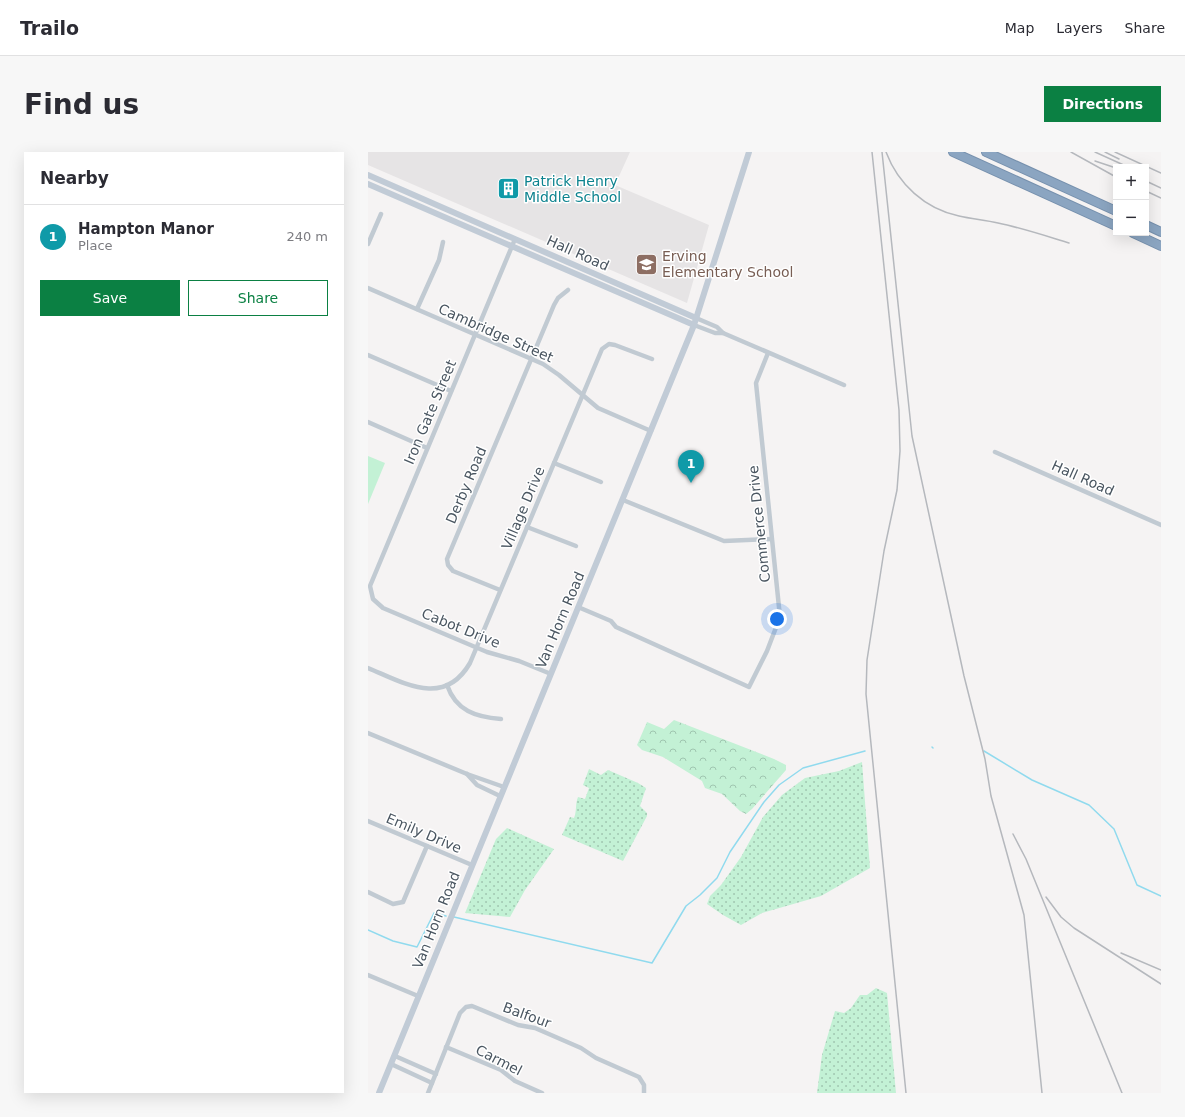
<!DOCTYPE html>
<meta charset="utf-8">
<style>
body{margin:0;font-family:"DejaVu Sans",sans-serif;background:#f7f7f7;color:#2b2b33}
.controls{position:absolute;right:12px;top:12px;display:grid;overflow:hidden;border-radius:0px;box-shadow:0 4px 16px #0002}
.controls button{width:36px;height:36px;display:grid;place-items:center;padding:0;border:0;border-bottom:1px solid #e1e1e2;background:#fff;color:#2b2b33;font:20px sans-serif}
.you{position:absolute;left:409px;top:467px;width:14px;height:14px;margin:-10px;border:3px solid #fff;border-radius:50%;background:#1a73e8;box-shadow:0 0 0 6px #1a73e833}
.badge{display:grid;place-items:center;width:26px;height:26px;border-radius:50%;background:#0b8043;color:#fff;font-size:13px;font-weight:700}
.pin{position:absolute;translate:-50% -33px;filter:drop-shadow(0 1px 2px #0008)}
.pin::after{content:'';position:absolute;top:21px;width:14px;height:12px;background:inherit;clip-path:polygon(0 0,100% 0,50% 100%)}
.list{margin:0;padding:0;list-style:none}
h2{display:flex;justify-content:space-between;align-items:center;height:52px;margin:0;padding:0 16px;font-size:17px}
h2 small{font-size:13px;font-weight:400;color:#7c7c81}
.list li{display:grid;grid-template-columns:26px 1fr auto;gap:12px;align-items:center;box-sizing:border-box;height:64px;padding:0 16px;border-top:1px solid #e1e1e2}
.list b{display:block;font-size:15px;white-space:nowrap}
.list p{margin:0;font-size:13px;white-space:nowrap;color:#7c7c81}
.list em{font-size:13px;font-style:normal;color:#7c7c81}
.actions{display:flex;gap:8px;padding:12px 16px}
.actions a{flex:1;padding:9px 0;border:1px solid #0b8043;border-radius:0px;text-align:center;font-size:14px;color:#0b8043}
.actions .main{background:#0b8043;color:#fff}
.map{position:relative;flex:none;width:793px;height:941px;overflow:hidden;border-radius:0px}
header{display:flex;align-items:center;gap:24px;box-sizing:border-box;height:56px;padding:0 20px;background:#fff;border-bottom:1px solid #e1e1e2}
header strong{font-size:19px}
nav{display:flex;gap:22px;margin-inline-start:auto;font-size:14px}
.intro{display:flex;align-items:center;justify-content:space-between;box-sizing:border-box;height:96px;padding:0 24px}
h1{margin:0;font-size:28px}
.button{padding:10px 18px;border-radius:0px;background:#0b8043;color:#fff;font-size:14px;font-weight:700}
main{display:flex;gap:24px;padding:0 24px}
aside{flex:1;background:#fff;border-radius:0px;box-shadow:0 4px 16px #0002}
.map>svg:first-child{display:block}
</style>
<header>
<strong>Trailo</strong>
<nav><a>Map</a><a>Layers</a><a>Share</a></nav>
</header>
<div class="intro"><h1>Find us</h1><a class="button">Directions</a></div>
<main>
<aside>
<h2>Nearby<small></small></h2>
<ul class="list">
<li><span class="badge" style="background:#0f9aa8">1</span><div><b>Hampton Manor</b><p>Place</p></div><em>240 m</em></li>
</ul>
<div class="actions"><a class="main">Save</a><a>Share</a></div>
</aside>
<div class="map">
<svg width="793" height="941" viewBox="0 0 793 941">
<defs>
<pattern id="grass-dots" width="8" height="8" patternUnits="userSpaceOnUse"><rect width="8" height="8" fill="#c3f1d5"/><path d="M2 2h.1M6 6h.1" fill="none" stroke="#a0c6b0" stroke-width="1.8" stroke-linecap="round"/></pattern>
<pattern id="forest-crowns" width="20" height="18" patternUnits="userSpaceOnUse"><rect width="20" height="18" fill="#c3f1d5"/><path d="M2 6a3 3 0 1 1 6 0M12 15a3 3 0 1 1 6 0" fill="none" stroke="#a0c6b0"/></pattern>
</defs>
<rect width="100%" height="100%" fill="#f5f3f3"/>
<path fill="#e6e4e5" d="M0,0H262L247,33L341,73L319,151L0,13Z"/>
<g fill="url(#grass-dots)">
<path d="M494,610L502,716L453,744L394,761L373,773L355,763L339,752L342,744L353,733L373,705L395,665L414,643L437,626L471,619Z"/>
<path d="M221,617L233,623L240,618L270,631L278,636L272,654L279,661V664L255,709L194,683L202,665L206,666C209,659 207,652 210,645L217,647L221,636L215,633Z"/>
<path d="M139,676L186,697L157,738L142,765L97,761L128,687Z"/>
<path d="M508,836L519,841L528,941H449L454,903L467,859L476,861L483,856L492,843H499Z"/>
</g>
<path fill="url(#forest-crowns)" d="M306,568L406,607L418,613V618L384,657L378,662L372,659L354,642L337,636L334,629L295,605L274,598L269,593L279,570L296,577Z"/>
<path fill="#c3f1d5" d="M0,304L17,311L0,352Z"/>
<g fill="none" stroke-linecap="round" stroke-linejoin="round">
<g stroke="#90daee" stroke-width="1.5">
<path d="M564,595L565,596"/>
<path d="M616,599L664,628L721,653L746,677L769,733L793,744"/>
<path d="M86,765L284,811L318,754L332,743L349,726L362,700L396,650L411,633L435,616L497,599"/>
<path d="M0,778L25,789L49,795L66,761L78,764"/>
</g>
<defs>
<g id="highway">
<path d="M585,0L748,74"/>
<path d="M618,0L748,59"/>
<path d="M778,73L793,80"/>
<path d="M765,81L793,94"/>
</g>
</defs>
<use href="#highway" stroke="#7690ad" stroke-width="10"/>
<g stroke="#c1cad2" stroke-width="4.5">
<path d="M147,87L2,434L5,447L15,456L119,500L151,509L183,522"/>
<path d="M0,92L13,62"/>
<path d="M0,136L175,212L191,223L230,256L283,279"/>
<path d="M49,157L71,108L75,90"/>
<path d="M328,166L349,175L355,181L476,233"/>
<path d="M326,173L347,181H355"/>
<path d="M0,203L83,239"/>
<path d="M0,270L59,296"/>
<path d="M627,300L793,373"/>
<path d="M186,311L233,330"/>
<path d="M255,348L356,389L403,387"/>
<path d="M159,375L208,394"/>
<path d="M132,438L85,419L80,413L79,407L186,153L190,146L200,138"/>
<path d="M210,455L243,469L248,475L381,535L399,499L412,465L388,231L400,201"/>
<path d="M0,516C36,531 76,556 102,511L234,197L241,192L247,193L284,207"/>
<path d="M79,533C88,559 108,565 133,567"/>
<path d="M0,581L99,622L136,635"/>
<path d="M99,622L109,633L132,644"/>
<path d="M0,669L104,713"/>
<path d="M0,740L25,752L35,750L59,694"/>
<path d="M0,823L50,844"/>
<path d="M78,895L133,918L147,929L174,941"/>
<path d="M27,904L68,922"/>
<path d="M23,912L64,931"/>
<path d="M60,941L92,861L98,855L104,854L150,873L167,876L213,896L228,906L271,925L276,933V941"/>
</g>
<g stroke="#c1cbd6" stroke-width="6">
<path d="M0,23L328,166"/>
<path d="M0,32L326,173"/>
<path d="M11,941L326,173L381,0"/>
</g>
<use href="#highway" stroke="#8ba5c1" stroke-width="8"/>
<g stroke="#b5b8bd" stroke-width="1.5">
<path d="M504,0L531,258L532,299L529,338L516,399L499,508L498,542L538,941"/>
<path d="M514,0L544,284L596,524L617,607L623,644L656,763L674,941"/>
<path d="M518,0C530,32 557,57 591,64C604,67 617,68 630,71C654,76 678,84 701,91"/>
<path d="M703,0L748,25"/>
<path d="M727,0L760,15"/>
<path d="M737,0L751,7"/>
<path d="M747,0L793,21"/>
<path d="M727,9L748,16"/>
<path d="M778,29L793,36"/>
<path d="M778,39L793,46"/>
<path d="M645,682L658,707L754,941"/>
<path d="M678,745L693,765L706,776L793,832"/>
<path d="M753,801L793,818"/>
</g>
</g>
<defs>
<symbol id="building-square" viewBox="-11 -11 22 22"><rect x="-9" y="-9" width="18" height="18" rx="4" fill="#0f9aa8" stroke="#fff"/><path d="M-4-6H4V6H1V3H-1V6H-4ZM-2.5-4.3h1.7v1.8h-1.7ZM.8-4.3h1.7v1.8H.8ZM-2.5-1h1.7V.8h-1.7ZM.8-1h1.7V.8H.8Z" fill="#fff"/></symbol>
<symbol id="school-square" viewBox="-11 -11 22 22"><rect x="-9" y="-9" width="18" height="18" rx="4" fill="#8d6e63" stroke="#fff"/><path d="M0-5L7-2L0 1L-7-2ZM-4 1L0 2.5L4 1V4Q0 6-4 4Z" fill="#fff"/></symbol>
</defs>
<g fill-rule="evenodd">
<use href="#building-square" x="128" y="24" width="25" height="25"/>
<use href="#school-square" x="266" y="100" width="25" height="25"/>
</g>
<g text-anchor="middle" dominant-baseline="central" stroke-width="3" stroke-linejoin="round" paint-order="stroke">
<g font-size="14" fill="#0d838f" stroke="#fff" text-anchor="start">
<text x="156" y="29">Patrick Henry<tspan x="156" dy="16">Middle School</tspan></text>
</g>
<g font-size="14" fill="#4a5661" stroke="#fff">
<text transform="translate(210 101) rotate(24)">Hall Road</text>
<text transform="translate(128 181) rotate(24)">Cambridge Street</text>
<text transform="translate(62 260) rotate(-67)">Iron Gate Street</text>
<text transform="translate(715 326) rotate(24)">Hall Road</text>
<text transform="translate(98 333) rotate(-67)">Derby Road</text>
<text transform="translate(155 356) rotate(-67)">Village Drive</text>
<text transform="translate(391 372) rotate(-96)">Commerce Drive</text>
<text transform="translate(192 468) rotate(-67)">Van Horn Road</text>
<text transform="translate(93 476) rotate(22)">Cabot Drive</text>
<text transform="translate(56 681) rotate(23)">Emily Drive</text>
<text transform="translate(68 768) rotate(-68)">Van Horn Road</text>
<text transform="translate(159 863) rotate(20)">Balfour</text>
<text transform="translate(131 908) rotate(27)">Carmel</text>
</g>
<g font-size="14" fill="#785e54" stroke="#fff" text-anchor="start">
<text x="294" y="104">Erving<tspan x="294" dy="16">Elementary School</tspan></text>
</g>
</g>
</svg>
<div class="controls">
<button>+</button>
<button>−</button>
</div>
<div class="you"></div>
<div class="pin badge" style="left:323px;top:331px;background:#0f9aa8">1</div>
</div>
</main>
